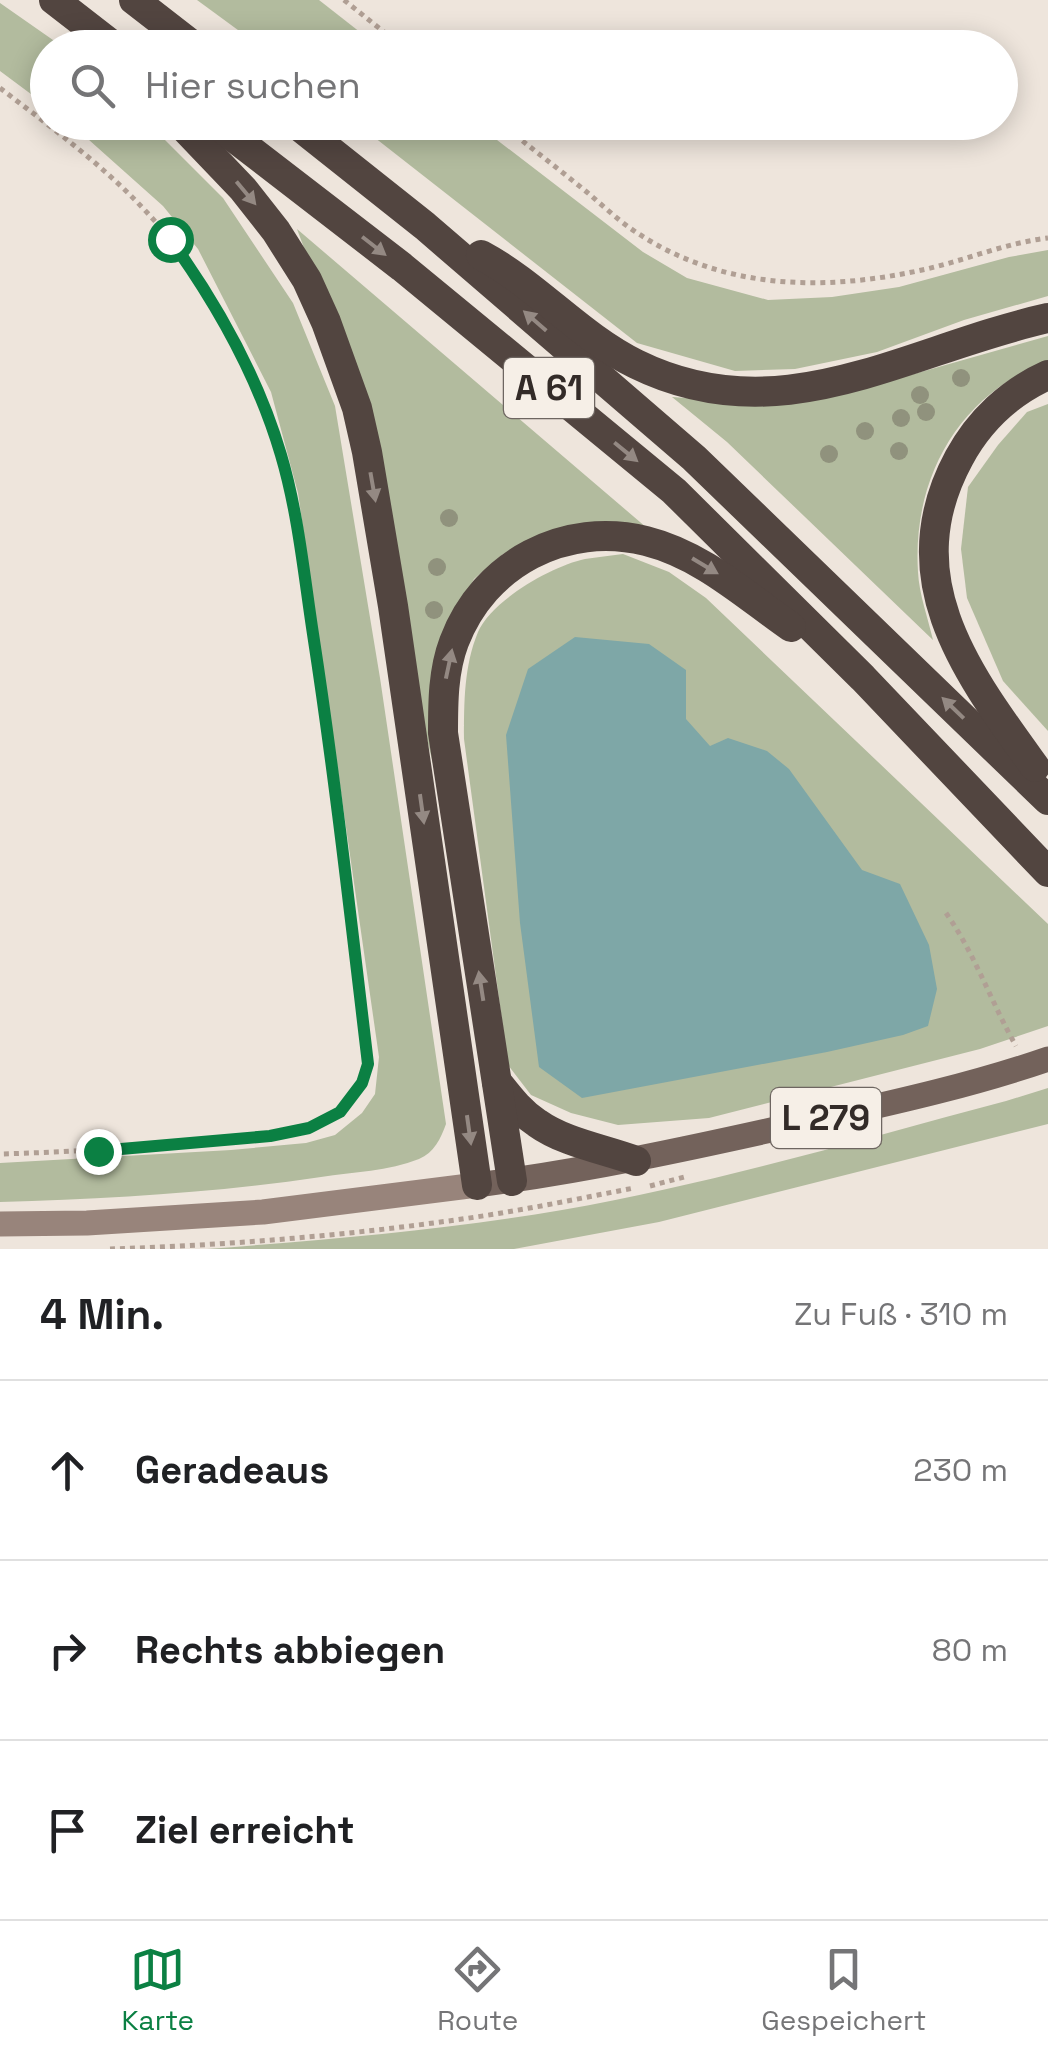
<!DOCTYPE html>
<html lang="de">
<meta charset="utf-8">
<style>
body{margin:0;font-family:"Space Grotesk",sans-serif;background:#f6f6f6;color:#202124}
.stop{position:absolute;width:30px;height:30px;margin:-22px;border:8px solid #0b8043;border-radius:50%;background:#fff}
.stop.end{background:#0b8043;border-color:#fff;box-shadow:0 2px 10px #0008}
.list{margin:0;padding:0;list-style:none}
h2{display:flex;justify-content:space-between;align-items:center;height:130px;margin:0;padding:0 40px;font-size:42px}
h2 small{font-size:32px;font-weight:400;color:#757577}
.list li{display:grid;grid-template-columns:65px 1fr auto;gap:30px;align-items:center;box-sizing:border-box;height:180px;padding:0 40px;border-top:2px solid #e0e0e0}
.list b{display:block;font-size:38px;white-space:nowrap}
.list em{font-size:32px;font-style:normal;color:#757577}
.icon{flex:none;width:55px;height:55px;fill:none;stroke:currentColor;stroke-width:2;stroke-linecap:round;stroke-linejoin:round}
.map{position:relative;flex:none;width:1048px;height:1249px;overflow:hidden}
.search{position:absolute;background:#fff;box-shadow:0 5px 25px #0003;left:30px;right:30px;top:30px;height:110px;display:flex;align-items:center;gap:25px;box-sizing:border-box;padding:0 35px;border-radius:55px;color:#757577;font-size:38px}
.sheet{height:670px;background:#fff}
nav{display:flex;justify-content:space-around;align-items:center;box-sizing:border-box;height:140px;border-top:2px solid #e0e0e0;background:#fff;font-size:28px;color:#757577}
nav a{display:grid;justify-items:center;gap:5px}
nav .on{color:#0b8043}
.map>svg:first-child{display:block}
</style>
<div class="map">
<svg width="1048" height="1249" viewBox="0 0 1048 1249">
<rect width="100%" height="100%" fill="#eee5dc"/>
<g fill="#b2bb9e">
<path d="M197,0H319L379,47H261Z"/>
<path d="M0,3L63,47L48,48L47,106L0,71Z"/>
<path d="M70,123H148L223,198L293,303L335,406L380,678L446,1124C441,1138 434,1153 419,1159C389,1171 353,1172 321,1177C215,1193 107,1199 0,1202V1163L231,1150L306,1143L335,1135L362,1113L375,1094L379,1057L298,493L271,392L198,249L163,206Z"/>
<path d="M356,123H475L643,252L687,278L768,300L832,297L899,287L1009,257L1048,250V296L964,320L877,352L795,369L735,371L637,343Z"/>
<path d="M297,229L647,528L561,532L503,554L474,579L456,613L436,776L310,264Z"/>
<path d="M1048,336V361C959,394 912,478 918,572C919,594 928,618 933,640L727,442L672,397L701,399L843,394Z"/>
<path d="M1048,404V731L1003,681L967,598L961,549L968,487L998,445L1027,412Z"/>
<path d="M623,554L669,572L706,598L1048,924V1026L980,1049L709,1118L618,1125L571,1113L531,1095L508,1065L464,739C464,702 464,666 478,632C492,600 552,566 585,559C597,557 610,556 623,554Z"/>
<path d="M1048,1088V1124L659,1222L514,1249H207C326,1240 444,1230 562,1210C712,1184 859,1140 1006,1101Z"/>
</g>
<path fill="#7ea7a7" d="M575,637L649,644L686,670V719L710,746L728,738L767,751L789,769L862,870L900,884L929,945L937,989L928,1026L903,1035L827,1052L582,1098L539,1067L520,923L506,735L528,669Z"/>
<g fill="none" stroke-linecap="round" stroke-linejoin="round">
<g stroke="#b09f94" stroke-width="5" stroke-dasharray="5 5" stroke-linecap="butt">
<path d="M344,0L404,48"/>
<path d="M0,88C60,134 121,178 169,238C214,293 264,390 282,459C306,553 319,660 330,757C343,860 356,962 368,1065C360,1086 349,1108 328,1119C293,1139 247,1138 208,1141C138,1148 70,1152 0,1154"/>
<path d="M499,122C527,145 555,166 583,189C598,201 613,216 630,228C718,290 821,292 922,270C964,261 1005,243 1048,238"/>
<path d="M946,913C975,954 991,1002 1016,1046"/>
<path d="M650,1186L688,1176"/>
<path d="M110,1249C232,1245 355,1235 476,1217C529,1209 582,1198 634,1188"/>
</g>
<path stroke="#98847b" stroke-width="25" d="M0,1224L87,1223L263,1212L477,1185"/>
<path stroke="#73625b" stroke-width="25" d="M477,1185C585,1171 691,1148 798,1124C882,1105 967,1087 1048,1059"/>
<g stroke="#524540" stroke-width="30">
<path d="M54,0L116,48"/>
<path d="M134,0L196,48"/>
<path d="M179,122L243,189L276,231L307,280L326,322L357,408L367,452L393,606L477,1185"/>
<path d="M214,122L402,267L674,491L863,678L1048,872"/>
<path d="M294,122L425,226L694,458L1048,800"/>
<path d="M481,255C537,285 579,336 636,364C782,436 907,349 1048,318"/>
<path d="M1035,767C967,673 894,578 959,458C979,421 1010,392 1048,375"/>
<path d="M497,1082C509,1097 520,1112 537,1123C565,1143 604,1149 636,1161"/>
<path d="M512,1181L443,733C443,703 443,671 454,642C484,563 565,521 646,541C702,555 745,595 791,627"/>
</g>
</g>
<g fill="#90927d">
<circle cx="961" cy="378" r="9"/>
<circle cx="920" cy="395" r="9"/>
<circle cx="926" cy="412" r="9"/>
<circle cx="901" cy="418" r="9"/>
<circle cx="865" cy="431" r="9"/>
<circle cx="899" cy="451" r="9"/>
<circle cx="829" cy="454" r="9"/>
<circle cx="449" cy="518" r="9"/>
<circle cx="437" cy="567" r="9"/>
<circle cx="434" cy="610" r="9"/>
</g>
<defs><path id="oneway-solid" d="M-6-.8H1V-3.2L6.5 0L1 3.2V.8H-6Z" transform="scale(2.5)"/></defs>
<g fill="#948983">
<use href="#oneway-solid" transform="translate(246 193) rotate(50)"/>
<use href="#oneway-solid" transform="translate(374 246) rotate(38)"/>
<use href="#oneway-solid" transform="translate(535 321) rotate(-139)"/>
<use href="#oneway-solid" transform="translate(626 452) rotate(39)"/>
<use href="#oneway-solid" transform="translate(373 487) rotate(80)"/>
<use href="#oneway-solid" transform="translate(705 566) rotate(31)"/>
<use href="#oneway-solid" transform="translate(449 664) rotate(-78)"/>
<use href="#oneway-solid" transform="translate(953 708) rotate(-136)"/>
<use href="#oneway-solid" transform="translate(422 809) rotate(82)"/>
<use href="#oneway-solid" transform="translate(481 986) rotate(-99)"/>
<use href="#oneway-solid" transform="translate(469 1130) rotate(82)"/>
</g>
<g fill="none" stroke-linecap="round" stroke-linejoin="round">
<path stroke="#0b8043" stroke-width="12" d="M98,1151L270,1136L309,1128L340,1112L362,1083L368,1064C351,921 335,777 313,634C304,575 298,512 281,455C258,377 217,304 170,239"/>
</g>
<g text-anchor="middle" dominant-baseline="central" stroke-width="9" stroke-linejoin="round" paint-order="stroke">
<g fill="#f6efe7" stroke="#6e6661" stroke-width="2.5">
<rect x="504" y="358" width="90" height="60" rx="8"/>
<rect x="771" y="1088" width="110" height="60" rx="8"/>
</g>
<g font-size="35" font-weight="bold" fill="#332b28">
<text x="549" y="388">A 61</text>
<text x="826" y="1118">L 279</text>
</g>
</g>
</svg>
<div class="stop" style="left:170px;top:239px"></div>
<div class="stop end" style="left:98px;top:1151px"></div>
<div class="search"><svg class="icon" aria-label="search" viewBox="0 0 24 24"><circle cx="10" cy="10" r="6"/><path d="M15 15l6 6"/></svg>Hier suchen</div>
</div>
<section class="sheet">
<h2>4 Min.<small>Zu Fuß · 310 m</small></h2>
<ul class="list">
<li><svg class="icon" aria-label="ahead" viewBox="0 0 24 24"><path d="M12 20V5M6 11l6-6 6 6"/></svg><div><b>Geradeaus</b></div><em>230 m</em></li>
<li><svg class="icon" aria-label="right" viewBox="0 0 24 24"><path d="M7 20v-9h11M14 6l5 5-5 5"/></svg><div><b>Rechts abbiegen</b></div><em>80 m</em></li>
<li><svg class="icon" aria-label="arrive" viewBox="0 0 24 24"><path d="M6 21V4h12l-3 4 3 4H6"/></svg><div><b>Ziel erreicht</b></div></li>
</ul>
</section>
<nav>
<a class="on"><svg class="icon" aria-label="map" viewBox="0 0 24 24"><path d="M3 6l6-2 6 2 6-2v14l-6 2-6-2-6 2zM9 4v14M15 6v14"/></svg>Karte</a>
<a><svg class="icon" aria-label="directions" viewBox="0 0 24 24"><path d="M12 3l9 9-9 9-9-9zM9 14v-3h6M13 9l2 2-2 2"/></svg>Route</a>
<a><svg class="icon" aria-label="saved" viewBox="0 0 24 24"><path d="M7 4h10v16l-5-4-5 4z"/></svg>Gespeichert</a>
</nav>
